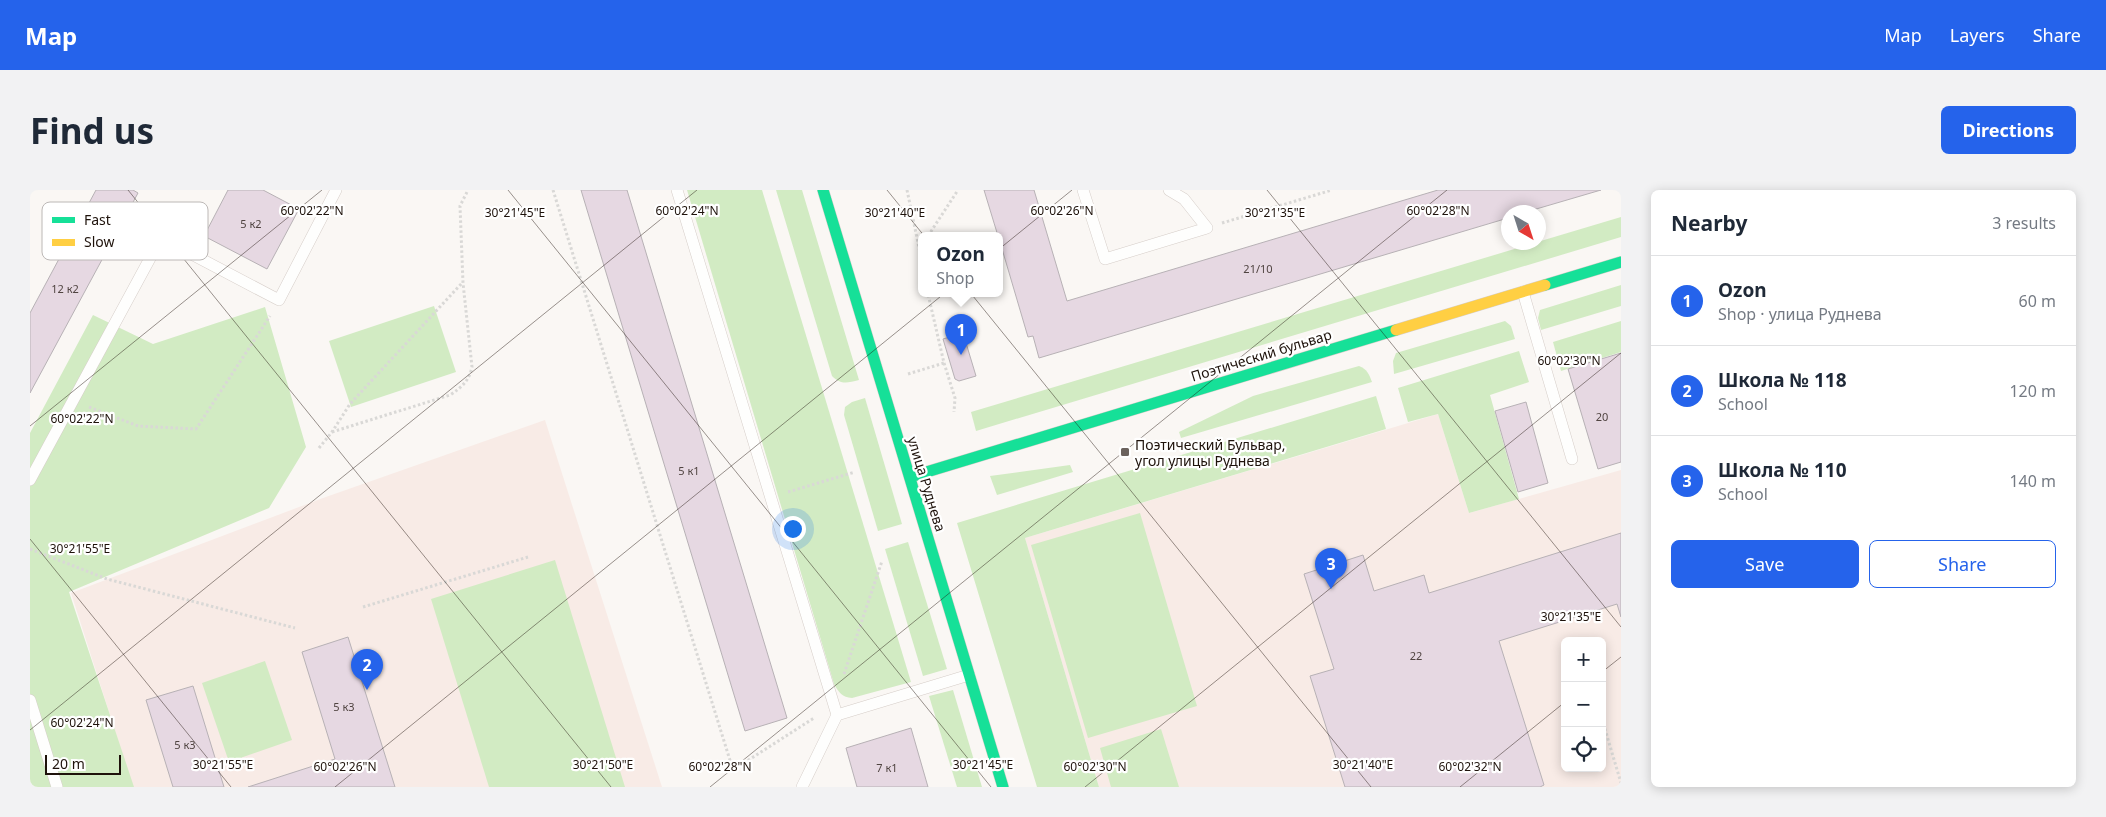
<!DOCTYPE html>
<meta charset="utf-8">
<style>
body{margin:0;font-family:"Noto Sans",sans-serif;background:#f2f2f3;color:#1f2937}
.controls{position:absolute;right:15px;bottom:15px;display:grid;overflow:hidden;border-radius:8px;box-shadow:0 2px 12px #0003}
.controls button{width:45px;height:45px;display:grid;place-items:center;padding:0;border:0;border-bottom:1px solid #e0e1e3;background:#fff;color:#1f2937;font:25px sans-serif}
.compass{position:absolute;left:1471px;top:15px;width:45px;height:45px;border-radius:50%;background:#fff;box-shadow:0 2px 12px #0003;rotate:141deg}
.scale{position:absolute;left:15px;bottom:12px;width:76px;box-sizing:border-box;padding-left:5px;border:2px solid #1e120b;border-top:0;font-size:14px;line-height:18px;white-space:nowrap;color:#1e120b;-webkit-text-stroke:4px #fff;paint-order:stroke}
.you{position:absolute;left:762px;top:338px;width:18px;height:18px;margin:-12px;border:4px solid #fff;border-radius:50%;background:#1a73e8;box-shadow:0 0 0 8px #1a73e833}
.badge{display:grid;place-items:center;width:32px;height:32px;border-radius:50%;background:#2563eb;color:#fff;font-size:16px;font-weight:700}
.pin{position:absolute;translate:-50% -41px;filter:drop-shadow(0 1px 2px #0008)}
.pin::after{content:'';position:absolute;top:26px;width:18px;height:15px;background:inherit;clip-path:polygon(0 0,100% 0,50% 100%)}
.popup{position:absolute;left:888px;top:42px;width:85px;height:65px;box-sizing:border-box;display:grid;place-content:center;border-radius:8px;background:#fff;filter:drop-shadow(0 1px 4px #0005);font-size:16px;white-space:nowrap;color:#747a83}
.popup b{font-size:19px;color:#1f2937}
.popup::after{content:'';position:absolute;left:50%;top:100%;margin-left:-10px;border:10px solid transparent;border-top-color:#fff}
.list{margin:0;padding:0;list-style:none}
h2{display:flex;justify-content:space-between;align-items:center;height:65px;margin:0;padding:0 20px;font-size:21px}
h2 small{font-size:16px;font-weight:400;color:#747a83}
.list li{display:grid;grid-template-columns:32px 1fr auto;gap:15px;align-items:center;box-sizing:border-box;height:90px;padding:0 20px;border-top:1px solid #e0e1e3}
.list b{display:block;font-size:19px;white-space:nowrap}
.list p{margin:0;font-size:16px;white-space:nowrap;color:#747a83}
.list em{font-size:16px;font-style:normal;color:#747a83}
.actions{display:flex;gap:10px;padding:15px 20px}
.actions a{flex:1;padding:11px 0;border:1px solid #2563eb;border-radius:8px;text-align:center;font-size:18px;color:#2563eb}
.actions .main{background:#2563eb;color:#fff}
.icon{flex:none;width:28px;height:28px;fill:none;stroke:currentColor;stroke-width:2;stroke-linecap:round;stroke-linejoin:round}
.map{position:relative;flex:none;width:1591px;height:597px;overflow:hidden;border-radius:8px}
header{display:flex;align-items:center;gap:30px;box-sizing:border-box;height:70px;padding:0 25px;background:#2563eb;color:#fff}
header strong{font-size:24px}
nav{display:flex;gap:28px;margin-inline-start:auto;font-size:18px}
.intro{display:flex;align-items:center;justify-content:space-between;box-sizing:border-box;height:120px;padding:0 30px}
h1{margin:0;font-size:35px}
.button{padding:12px 22px;border-radius:8px;background:#2563eb;color:#fff;font-size:18px;font-weight:700}
main{display:flex;gap:30px;padding:0 30px}
aside{flex:1;background:#fff;border-radius:8px;box-shadow:0 2px 12px #0003}
.map>svg:first-child{display:block}
</style>
<header>
<strong>Map</strong>
<nav><a>Map</a><a>Layers</a><a>Share</a></nav>
</header>
<div class="intro"><h1>Find us</h1><a class="button">Directions</a></div>
<main>
<div class="map">
<svg width="1591" height="597" viewBox="0 0 1591 597">
<rect width="100%" height="100%" fill="#faf7f4"/>
<g fill="#f8ebe6" fill-rule="evenodd">
<path d="M1408,224L1439,323L1591,280V597H1069L995,348ZM1535,451H1572V578H1535Z"/>
<path d="M515,230L632,597H103L41,403L293,308Z"/>
</g>
<g fill="#d2ebc3">
<path d="M657,0H732L881,492L822,508C812,507 809,503 804,494Z"/>
<path d="M746,0H772L829,190C817,193 811,195 802,186Z"/>
<path d="M1591,27V47L946,241L941,222Z"/>
<path d="M1591,95V116L1511,140L1508,128L1510,120Z"/>
<path d="M404,116L426,182L321,217L299,151Z"/>
<path d="M235,117L276,257L239,318L39,402L104,597H0V243L63,125L123,154Z"/>
<path d="M1475,131L1481,136L1485,149L1364,184L1363,171L1366,163Z"/>
<path d="M1591,131V162L1531,181L1523,152Z"/>
<path d="M1489,161L1499,192L1460,205L1489,309L1439,323L1408,224L1378,232L1368,198Z"/>
<path d="M1329,176C1337,179 1339,184 1342,192L1151,248L1149,242L1223,206Z"/>
<path d="M1346,206L1356,239L995,348L1069,597H1007L927,333Z"/>
<path d="M835,208L872,334L848,341L814,225L815,217L822,212Z"/>
<path d="M1040,275L1043,282L967,305L960,286Z"/>
<path d="M1110,323L1167,516L1058,548L1001,355Z"/>
<path d="M878,352L917,479L893,486L855,359Z"/>
<path d="M525,370L595,597H459L401,409Z"/>
<path d="M235,471L262,550L199,572L172,493Z"/>
<path d="M923,500L952,597H927L899,506Z"/>
<path d="M1131,539L1149,597H1081L1070,558Z"/>
</g>
<g fill="#e6d8e2" stroke="#b7b1b5">
<path d="M66,0H103L108,3L0,203V123Z"/>
<path d="M198,0H233L269,19L237,79L174,46Z"/>
<path d="M551,0H597L757,528L715,541Z"/>
<path d="M954,0H1004L1037,111L1408,0H1571L1496,22H1478V28L1009,168L1003,146L998,147L970,52V46H968Z"/>
<path d="M933,143L946,186L929,191L925,189L913,149Z"/>
<path d="M1591,163V272L1568,279L1538,179Z"/>
<path d="M1496,212L1518,293L1488,302L1465,221Z"/>
<path d="M1591,343V427L1587,414L1469,451L1514,595L1510,597H1315L1280,486L1304,479L1274,384L1333,365L1344,401L1394,385L1399,403Z"/>
<path d="M318,447L365,597H218L305,569L272,462Z"/>
<path d="M163,496L194,597H143L116,510Z"/>
<path d="M881,538L898,597H827L816,558Z"/>
</g>
<g fill="none" stroke-linecap="round" stroke-linejoin="round">
<defs>
<g id="lane">
<path d="M647,0L807,525L772,597"/>
<path d="M1053,0L1075,69L1177,38L1154,9L1139,0"/>
<path d="M1493,102L1542,269"/>
<path d="M0,290L131,48L249,110L306,0"/>
<path d="M0,510L27,597"/>
<path d="M807,525L939,485"/>
</g>
<g id="fast">
<path d="M793,0L973,597"/>
<path d="M1515,95L1591,72"/>
<path d="M880,287L1366,140"/>
</g>
<path id="slow" d="M1366,140L1515,95"/>
</defs>
<use href="#lane" stroke="#d6cec9" stroke-width="12"/>
<use href="#fast" stroke="#d6cec9" stroke-width="12"/>
<use href="#slow" stroke="#d6cec9" stroke-width="12"/>
<g stroke="#d9d8d6" stroke-width="3" stroke-dasharray="2.5 2.5" stroke-linecap="butt">
<path d="M523,0L703,580L784,528"/>
<path d="M877,0L892,72"/>
<path d="M1192,33L1302,0"/>
<path d="M898,46L928,0"/>
<path d="M914,173L925,208L924,222"/>
<path d="M878,184L914,173L898,104"/>
<path d="M59,217L108,236L166,239L240,126"/>
<path d="M302,242L420,205C432,197 439,191 442,177L433,93L430,16L438,0"/>
<path d="M289,258L302,242L320,214L432,93"/>
<path d="M758,302L825,282"/>
<path d="M0,359L77,389L265,438"/>
<path d="M333,417L498,367"/>
<path d="M814,484L852,371"/>
<path d="M1572,529L1591,593"/>
</g>
<use href="#lane" stroke="#fefefd" stroke-width="11"/>
<use href="#fast" stroke="#16e098" stroke-width="11"/>
<use href="#slow" stroke="#ffcf43" stroke-width="11"/>
</g>
<path fill="none" stroke="#1e120b" stroke-width="1" stroke-opacity="0.45" d="M98,0L581,597M478,0L961,597M857,0L1341,597M1237,0L1591,437M0,236L292,0M0,349L201,597M1572,482L1591,467M0,540L667,0M305,597L1042,0M680,597L1417,0M1055,597L1591,163M1430,597L1535,512"/>
<rect fill="#6b625d" stroke="#fff" stroke-width="2" x="1090" y="257" width="10" height="10" rx="2.5"/>
<g text-anchor="middle" dominant-baseline="central" stroke-width="4.5" stroke-linejoin="round" paint-order="stroke">
<g font-size="11" fill="#504441">
<text x="221" y="33">5 к2</text>
<text x="1228" y="78">21/10</text>
<text x="35" y="98">12 к2</text>
<text x="1572" y="226">20</text>
<text x="659" y="280">5 к1</text>
<text x="1386" y="465">22</text>
<text x="314" y="516">5 к3</text>
<text x="155" y="554">5 к3</text>
<text x="857" y="577">7 к1</text>
</g>
<g font-size="14" fill="#1e120b" stroke="#fff">
<text transform="translate(1231 165) rotate(-17)">Поэтический бульвар</text>
<text transform="translate(897 294) rotate(73)">улица Руднева</text>
</g>
<g font-size="14" fill="#1e120b" stroke="#fff" text-anchor="start">
<text x="1105" y="254">Поэтический Бульвар,<tspan x="1105" dy="16">угол улицы Руднева</tspan></text>
</g>
</g>
<rect x="12" y="12" width="166" height="58" rx="8" fill="#fff" stroke="#bcb8b6" stroke-width="1"/>
<rect x="22" y="27" width="23" height="6" fill="#16e098"/>
<rect x="22" y="49" width="23" height="7" fill="#ffcf43"/>
<g font-size="14" fill="#1e120b">
<text x="54" y="35">Fast</text>
<text x="54" y="57">Slow</text>
</g>
<g font-size="12" text-anchor="middle" fill="#1e120b" stroke="#fff" stroke-width="4.5" stroke-linejoin="round" paint-order="stroke">
<text x="282" y="25">60°02'22"N</text>
<text x="657" y="25">60°02'24"N</text>
<text x="1032" y="25">60°02'26"N</text>
<text x="1408" y="25">60°02'28"N</text>
<text x="485" y="27">30°21'45"E</text>
<text x="865" y="27">30°21'40"E</text>
<text x="1245" y="27">30°21'35"E</text>
<text x="1539" y="175">60°02'30"N</text>
<text x="52" y="233">60°02'22"N</text>
<text x="50" y="363">30°21'55"E</text>
<text x="1541" y="431">30°21'35"E</text>
<text x="52" y="537">60°02'24"N</text>
<text x="193" y="579">30°21'55"E</text>
<text x="573" y="579">30°21'50"E</text>
<text x="953" y="579">30°21'45"E</text>
<text x="1333" y="579">30°21'40"E</text>
<text x="315" y="581">60°02'26"N</text>
<text x="690" y="581">60°02'28"N</text>
<text x="1065" y="581">60°02'30"N</text>
<text x="1440" y="581">60°02'32"N</text>
</g>
</svg>
<div class="controls">
<button>+</button>
<button>−</button>
<button><svg class="icon" aria-label="locate" viewBox="0 0 24 24"><circle cx="12" cy="12" r="6"/><path d="M12 2v4M12 18v4M2 12h4M18 12h4"/></svg></button>
</div>
<svg class="compass" viewBox="-18 -18 36 36"><path d="M0-13l5 13h-10z" fill="#e53935"/><path d="M0 13l5-13h-10z" fill="#747a83"/></svg>
<div class="scale">20 m</div>
<div class="you"></div>
<div class="pin badge" style="left:931px;top:165px">1</div>
<div class="popup"><b>Ozon</b>Shop</div>
<div class="pin badge" style="left:337px;top:500px">2</div>
<div class="pin badge" style="left:1301px;top:399px">3</div>
</div>
<aside>
<h2>Nearby<small>3 results</small></h2>
<ul class="list">
<li><span class="badge">1</span><div><b>Ozon</b><p>Shop · улица Руднева</p></div><em>60 m</em></li>
<li><span class="badge">2</span><div><b>Школа № 118</b><p>School</p></div><em>120 m</em></li>
<li><span class="badge">3</span><div><b>Школа № 110</b><p>School</p></div><em>140 m</em></li>
</ul>
<div class="actions"><a class="main">Save</a><a>Share</a></div>
</aside>
</main>
